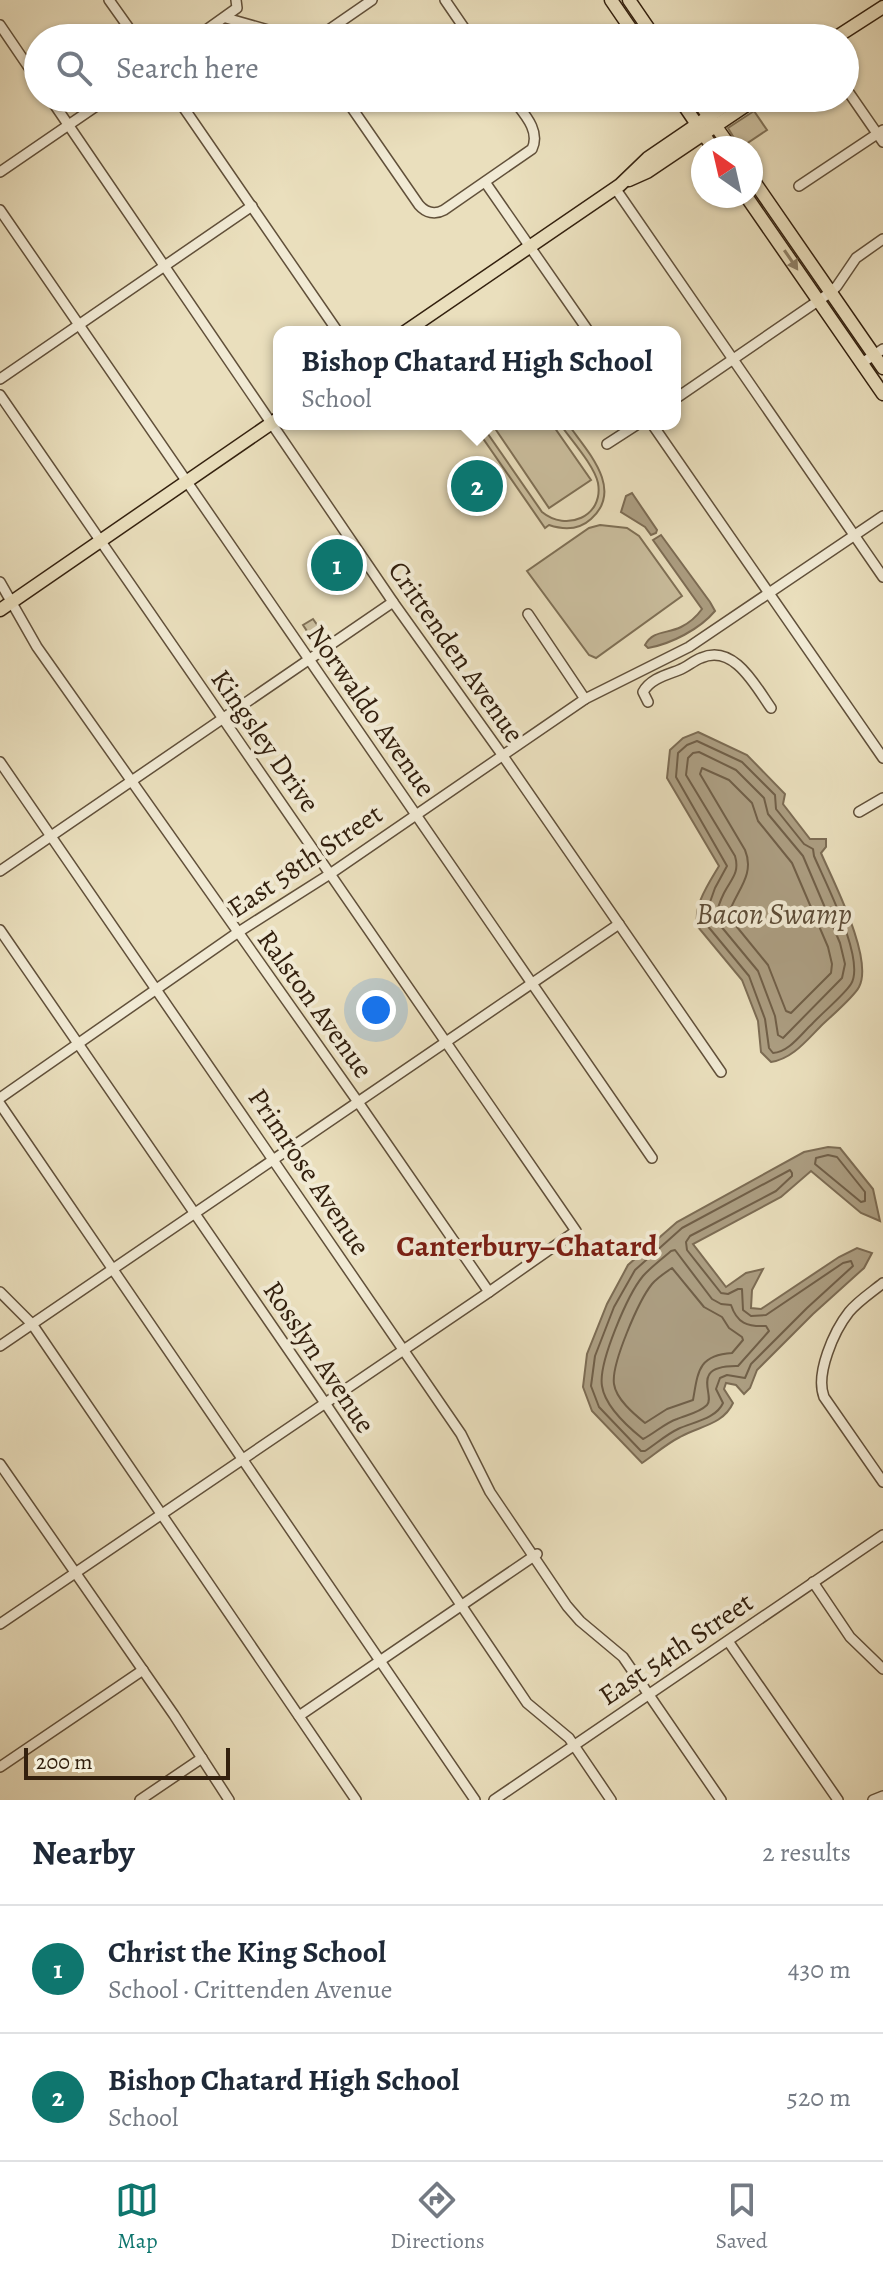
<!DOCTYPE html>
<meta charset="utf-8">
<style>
body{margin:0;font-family:Alegreya,serif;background:#f2f2f3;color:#1f2937}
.compass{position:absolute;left:691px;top:136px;width:72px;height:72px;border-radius:50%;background:#fff;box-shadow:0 2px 6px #0004;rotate:326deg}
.scale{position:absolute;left:24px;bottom:20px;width:206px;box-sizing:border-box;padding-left:8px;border:4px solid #33200e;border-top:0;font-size:22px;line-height:28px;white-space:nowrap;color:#33200e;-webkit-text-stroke:6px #f1ead4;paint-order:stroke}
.you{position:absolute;left:376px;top:1010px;width:28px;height:28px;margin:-20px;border:6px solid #fff;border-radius:50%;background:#1a73e8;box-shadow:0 0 0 12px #1a73e833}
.badge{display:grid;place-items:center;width:52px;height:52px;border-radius:50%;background:#0f766e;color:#fff;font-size:26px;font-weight:700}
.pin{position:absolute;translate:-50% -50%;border:4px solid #fff;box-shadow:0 2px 8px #0006}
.popup{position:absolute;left:273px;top:326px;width:408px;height:104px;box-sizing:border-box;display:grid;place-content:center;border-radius:16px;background:#fff;filter:drop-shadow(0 2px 6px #0005);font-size:26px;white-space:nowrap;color:#747a83}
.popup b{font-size:30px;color:#1f2937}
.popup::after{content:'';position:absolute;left:50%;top:100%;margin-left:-16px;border:16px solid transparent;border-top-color:#fff}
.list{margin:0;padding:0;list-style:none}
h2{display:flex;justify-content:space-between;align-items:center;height:104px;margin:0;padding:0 32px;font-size:34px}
h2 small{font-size:26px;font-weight:400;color:#747a83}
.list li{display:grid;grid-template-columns:52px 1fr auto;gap:24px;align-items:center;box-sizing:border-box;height:128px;padding:0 32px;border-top:2px solid #e0e1e3}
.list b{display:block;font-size:30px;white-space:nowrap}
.list p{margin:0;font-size:26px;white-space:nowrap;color:#747a83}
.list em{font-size:26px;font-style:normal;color:#747a83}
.icon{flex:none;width:44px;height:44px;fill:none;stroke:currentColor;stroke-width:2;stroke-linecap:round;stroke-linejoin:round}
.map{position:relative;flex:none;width:883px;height:1800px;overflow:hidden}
.search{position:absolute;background:#fff;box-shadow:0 2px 6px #0004;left:24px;right:24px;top:24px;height:88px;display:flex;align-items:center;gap:20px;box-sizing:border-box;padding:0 28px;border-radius:44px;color:#747a83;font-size:30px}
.sheet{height:360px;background:#fff}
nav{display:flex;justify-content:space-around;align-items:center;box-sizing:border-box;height:112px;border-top:2px solid #e0e1e3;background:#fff;font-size:22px;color:#747a83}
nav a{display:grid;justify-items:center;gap:4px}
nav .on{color:#0f766e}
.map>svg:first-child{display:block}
</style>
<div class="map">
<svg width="883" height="1800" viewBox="0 0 883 1800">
<rect width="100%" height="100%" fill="#eadfbd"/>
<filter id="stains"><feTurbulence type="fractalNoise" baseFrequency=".0025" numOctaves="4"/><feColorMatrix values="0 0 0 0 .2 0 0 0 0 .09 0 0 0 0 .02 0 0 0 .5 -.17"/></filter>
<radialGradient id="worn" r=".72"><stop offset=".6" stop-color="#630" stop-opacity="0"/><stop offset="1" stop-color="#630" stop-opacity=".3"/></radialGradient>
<g fill="#cbbf9f" stroke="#7f7056" stroke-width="2">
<path d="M754,111L767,130L740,148L728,128Z"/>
<path d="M473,424H481L542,512C566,532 604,517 598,483C594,465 571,440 560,424H568C586,450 625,489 591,519C579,530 564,530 549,525L545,528Z"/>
<path d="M492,424H552L591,480L549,508Z"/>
<path d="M600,525L627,528L639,536L682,596L596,658L589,655L527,571L589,528Z"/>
<path d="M313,619L325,636L315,643L303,625Z"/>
</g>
<g fill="#ac9e82" stroke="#7c6c54" stroke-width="2">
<path d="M632,493L657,530L656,533L651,535L645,527L621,512L626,496Z"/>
<path d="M661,535L710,602L715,611C700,629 671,644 648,648L645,645C653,630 667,634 681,627C689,623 697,616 702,609L653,540Z"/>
<path d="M698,732L747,755L785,794L783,804L810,839H826V847L821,853C833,881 874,959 859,987C854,997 829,1018 820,1027C806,1041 792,1059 771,1062L761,1052L758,1021L742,980L698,927C692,907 709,883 719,866L667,778L670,750L683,738Z"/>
<path d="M828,1147L840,1148L873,1189L880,1221L861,1213L811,1171L781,1197L693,1244L726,1287L746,1273L763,1269L752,1290L751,1308L761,1309L839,1257L857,1248L872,1253L864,1268L813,1314L757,1370L750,1388L744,1394L736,1385L726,1383L724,1389L733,1403C723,1425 699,1426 680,1437C666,1444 654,1455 642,1463L592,1411L583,1387L587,1354L607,1304L628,1265L677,1222L804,1152Z"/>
</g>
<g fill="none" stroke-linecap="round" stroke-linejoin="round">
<g stroke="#705f48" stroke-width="2">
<path d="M697,741L742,762L775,795L776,809L804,844L813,849L814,856C825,882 866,960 851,984C844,995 822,1013 812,1024C801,1034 789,1052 773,1053L769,1048L765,1019L749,976L706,924L704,919L715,888L727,866L676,777L678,753L687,745Z"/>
<path d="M699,752L736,770L764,798L768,814L803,856L840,943L845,964L842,978L783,1038L778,1035L775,1016L758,971L715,919C717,910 720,901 724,893C731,879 740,873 735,856L686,775L688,758L693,753Z"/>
<path d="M702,768L729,780L752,803L758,821L792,863L828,947L832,964L831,973L791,1013L786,1011L768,965L728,916C734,893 756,876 745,850L700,774Z"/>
<path d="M828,1155L837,1157L865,1192V1201L861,1202L815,1164L816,1158Z"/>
<path d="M790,1170L792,1173V1176L776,1191L690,1236L686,1242L687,1250L721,1293L728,1294L738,1289H742L743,1310L751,1316L766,1315L843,1263L851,1261L853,1266L807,1308L751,1364L745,1378L727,1375L720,1378L716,1389L723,1403C716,1419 693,1422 678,1429C667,1434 656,1444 645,1451H641L599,1407L591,1386L595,1356L614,1307L635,1270L682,1228Z"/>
<path d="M675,1250L712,1299L721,1304L731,1305C737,1323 747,1327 766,1326L769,1331L738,1366C688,1365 716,1396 707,1405C699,1413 686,1415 677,1419C665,1423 655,1433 643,1439C628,1427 605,1406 602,1386C598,1363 628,1294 643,1276C651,1267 662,1259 671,1251Z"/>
<path d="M672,1268L704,1307L722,1317L729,1328L742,1337L743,1340L732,1353C698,1355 698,1372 693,1400L667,1409L645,1423C634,1414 616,1399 614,1384C611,1364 639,1300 652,1284C657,1278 666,1272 672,1268Z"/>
</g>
<defs>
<g id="minor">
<path d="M109,0L136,38"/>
<path d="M445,0L471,38"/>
<path d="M226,18L296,38"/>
<path d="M0,25L38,81"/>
<path d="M195,38L237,8L236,0"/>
<path d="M317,38L372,0"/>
<path d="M845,87L883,142"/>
<path d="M50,98L393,602L503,756L721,1072"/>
<path d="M177,98L338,332"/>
<path d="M345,98L419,205C426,213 435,215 444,210L532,149C541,130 523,113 512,98"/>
<path d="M0,172L108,98"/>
<path d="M485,182L589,332"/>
<path d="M799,186L883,130"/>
<path d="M615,188L883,577"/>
<path d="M0,210L652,1158"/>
<path d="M862,363L883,349"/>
<path d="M0,379L252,206"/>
<path d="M0,395L576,1231L489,1292L0,1624"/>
<path d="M675,399L831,292L837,286L856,258L883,239"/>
<path d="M652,424L883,758"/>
<path d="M607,444L638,424"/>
<path d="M0,582L37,647L358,1102L489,1292"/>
<path d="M528,614L585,699"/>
<path d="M648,702L643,692C650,679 666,675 679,670C687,667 693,661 701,658C734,643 756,687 771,708"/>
<path d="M0,762L461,1434L490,1492L567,1606L580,1621L623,1657L721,1800"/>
<path d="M859,812L883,798"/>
<path d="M0,871L393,602"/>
<path d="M0,930L325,1403L527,1703L569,1738L611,1800"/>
<path d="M0,1098L237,933L330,874L585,699L689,647L883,516"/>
<path d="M0,1104L475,1800"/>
<path d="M883,1283C872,1292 858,1301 849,1312C834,1331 815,1374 824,1397L883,1482"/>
<path d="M0,1292L32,1324L356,1800"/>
<path d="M0,1346L619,924"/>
<path d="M0,1464L174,1715L229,1800"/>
<path d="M813,1582L850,1637L883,1669"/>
<path d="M728,1641L838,1800"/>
<path d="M299,1716L537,1554"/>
<path d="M0,1767L143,1670"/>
<path d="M140,1800L202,1758"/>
<path d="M494,1800L883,1535"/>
<path d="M873,1800L883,1796"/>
</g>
<g id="major">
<path d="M611,0L637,38"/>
<path d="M629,0L655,38"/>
<path d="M835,38L883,7"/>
<path d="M679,98L713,148"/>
<path d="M696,98L731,148"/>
<path d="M751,177L883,368"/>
<path d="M629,180L647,172L757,98"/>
<path d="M746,196L883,394"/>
<path d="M405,332L620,185L648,158L736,98"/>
<path d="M0,610L279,418"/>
</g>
</defs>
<use href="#minor" stroke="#61503a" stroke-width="12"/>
<use href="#major" stroke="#33200e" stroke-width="15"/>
<use href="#minor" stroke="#f1ead4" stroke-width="9"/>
<use href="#major" stroke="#eadfbd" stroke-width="12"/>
</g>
<defs><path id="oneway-solid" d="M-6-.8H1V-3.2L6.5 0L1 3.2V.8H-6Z" transform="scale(2)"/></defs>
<use fill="#8e8066" href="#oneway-solid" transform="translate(791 260) rotate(56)"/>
<g text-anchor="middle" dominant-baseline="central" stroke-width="8" stroke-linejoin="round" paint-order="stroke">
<g font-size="28" fill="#33200e" stroke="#f1ead4">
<text transform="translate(456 652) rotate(55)">Crittenden Avenue</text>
<text transform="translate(371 711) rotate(55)">Norwaldo Avenue</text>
<text transform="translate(265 741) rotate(55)">Kingsley Drive</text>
<text transform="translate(305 861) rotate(-34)">East 58th Street</text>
<text transform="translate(315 1004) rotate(54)">Ralston Avenue</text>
<text transform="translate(309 1172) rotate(56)">Primrose Avenue</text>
<text transform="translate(319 1357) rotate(56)">Rosslyn Avenue</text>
<text transform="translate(676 1649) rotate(-34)">East 54th Street</text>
</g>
<g font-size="30" font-style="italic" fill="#5d4c37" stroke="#f1ead4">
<text x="774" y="914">Bacon Swamp</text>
</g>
<g font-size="30" font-weight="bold" fill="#7a1f14" stroke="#f1ead4">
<text x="527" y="1246">Canterbury–Chatard</text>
</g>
</g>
<rect width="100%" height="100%" filter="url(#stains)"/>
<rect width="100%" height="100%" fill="url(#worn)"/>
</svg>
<svg class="compass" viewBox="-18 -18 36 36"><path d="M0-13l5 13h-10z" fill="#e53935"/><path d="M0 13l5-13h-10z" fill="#747a83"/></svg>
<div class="scale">200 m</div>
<div class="you"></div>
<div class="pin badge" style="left:337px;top:565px">1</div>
<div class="pin badge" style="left:477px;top:486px">2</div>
<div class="popup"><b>Bishop Chatard High School</b>School</div>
<div class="search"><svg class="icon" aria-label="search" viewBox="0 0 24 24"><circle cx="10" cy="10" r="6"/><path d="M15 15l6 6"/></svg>Search here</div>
</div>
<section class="sheet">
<h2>Nearby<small>2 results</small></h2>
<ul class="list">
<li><span class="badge">1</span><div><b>Christ the King School</b><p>School · Crittenden Avenue</p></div><em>430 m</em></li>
<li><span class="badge">2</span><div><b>Bishop Chatard High School</b><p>School</p></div><em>520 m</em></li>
</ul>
</section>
<nav>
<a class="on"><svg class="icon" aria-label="map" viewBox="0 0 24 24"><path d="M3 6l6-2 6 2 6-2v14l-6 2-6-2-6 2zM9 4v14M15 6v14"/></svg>Map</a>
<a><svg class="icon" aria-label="directions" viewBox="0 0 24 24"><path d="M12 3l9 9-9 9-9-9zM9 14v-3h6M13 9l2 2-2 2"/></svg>Directions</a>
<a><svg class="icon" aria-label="saved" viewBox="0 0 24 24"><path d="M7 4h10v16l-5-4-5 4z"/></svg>Saved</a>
</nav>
